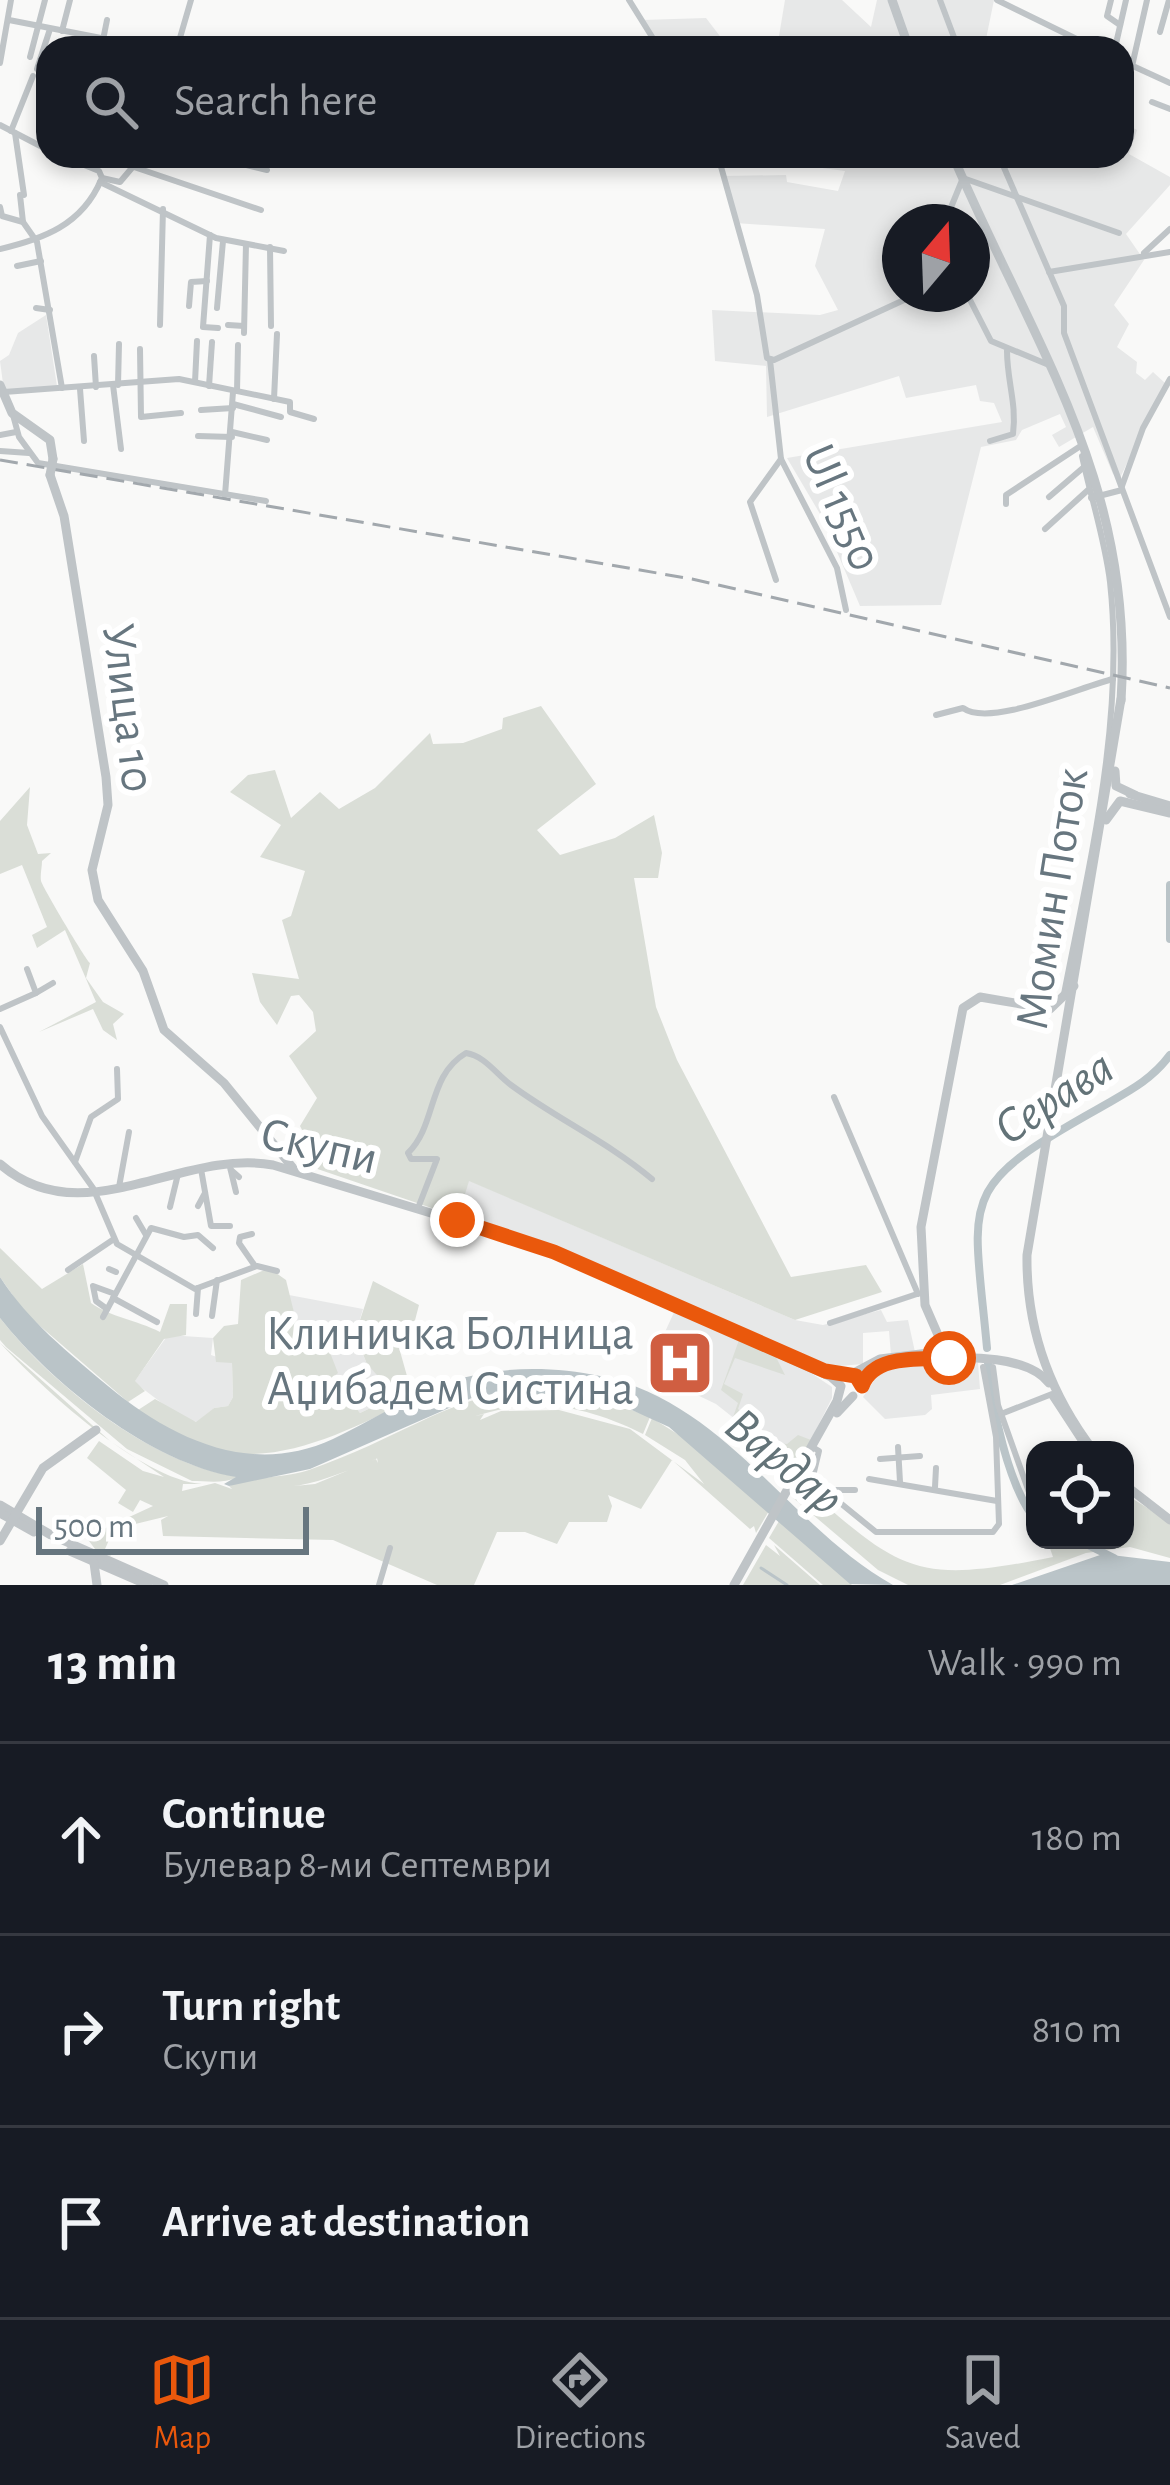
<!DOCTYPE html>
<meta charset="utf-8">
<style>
body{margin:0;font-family:"Alegreya Sans",sans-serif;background:#242831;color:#f1f3f6}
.controls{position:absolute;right:36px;bottom:36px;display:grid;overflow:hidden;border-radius:24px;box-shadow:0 6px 18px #0003}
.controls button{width:108px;height:108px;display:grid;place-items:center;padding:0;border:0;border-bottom:3px solid #363941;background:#171b24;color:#f1f3f6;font:60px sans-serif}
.compass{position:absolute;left:882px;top:204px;width:108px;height:108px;border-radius:50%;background:#171b24;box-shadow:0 6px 18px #0003;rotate:19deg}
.scale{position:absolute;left:36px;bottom:30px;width:273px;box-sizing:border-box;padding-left:12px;border:6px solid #67767f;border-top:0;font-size:33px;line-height:42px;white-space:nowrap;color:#67767f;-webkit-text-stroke:9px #fff;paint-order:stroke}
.stop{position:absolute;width:36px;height:36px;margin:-27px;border:9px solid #ea580c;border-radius:50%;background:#fff}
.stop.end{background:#ea580c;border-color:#fff;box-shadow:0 3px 12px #0008}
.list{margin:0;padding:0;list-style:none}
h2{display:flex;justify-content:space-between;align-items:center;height:156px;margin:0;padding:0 48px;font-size:51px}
h2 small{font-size:39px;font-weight:400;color:#9ea1a6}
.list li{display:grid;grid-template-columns:78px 1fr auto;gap:36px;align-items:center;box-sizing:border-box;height:192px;padding:0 48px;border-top:3px solid #363941}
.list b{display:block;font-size:45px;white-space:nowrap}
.list p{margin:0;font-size:39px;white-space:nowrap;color:#9ea1a6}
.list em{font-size:39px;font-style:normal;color:#9ea1a6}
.icon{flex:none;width:66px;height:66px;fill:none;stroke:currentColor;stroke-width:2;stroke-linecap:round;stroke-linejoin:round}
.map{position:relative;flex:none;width:1170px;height:1585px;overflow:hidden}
.search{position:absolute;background:#171b24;box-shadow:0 6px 18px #0003;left:36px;right:36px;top:36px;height:132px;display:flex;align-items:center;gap:30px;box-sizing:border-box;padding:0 42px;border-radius:36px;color:#9ea1a6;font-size:45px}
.sheet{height:732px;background:#171b24}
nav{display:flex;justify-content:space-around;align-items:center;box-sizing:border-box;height:168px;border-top:3px solid #363941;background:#171b24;font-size:33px;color:#9ea1a6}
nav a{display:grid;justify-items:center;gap:6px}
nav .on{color:#ea580c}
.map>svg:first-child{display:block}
</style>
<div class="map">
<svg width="1170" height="1585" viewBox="0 0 1170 1585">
<rect width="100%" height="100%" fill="#f9f9f8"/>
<g fill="#e7e8e8" fill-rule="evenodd">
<path d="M785,0H842L871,27L877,0H994L985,44L991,48H777Z"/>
<path d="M706,18L729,48H658L642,20Z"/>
<path d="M1122,122L1137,130L1129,154L1170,177V185L1126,234L1144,260L1114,305L1129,324L1117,347L1137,362L1136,373L1145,380L1153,372L1165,383L1120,478L1113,474L1093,427L1059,447L1052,435L1066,427L1060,414L1022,430L1016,440L981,447L941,605L860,606L823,519L787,458L1002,422L994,403L980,401L976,385L906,398L899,376L767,417L766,366L715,361L712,310L820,315L838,310L815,266L825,229L735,223L722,176L786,175L787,182L838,191L845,171L785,163V156H1122ZM900,222H972V294H900Z"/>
<path d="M46,315L57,386L4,391L0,361L9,355L18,333Z"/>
<path d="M468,1180L795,1320L823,1325L881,1310L887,1322L908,1320L915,1352L891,1355L889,1331L863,1333V1364L805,1369L832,1387V1398L797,1468L716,1404L647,1371L676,1308L594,1269L457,1220Z"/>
<path d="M289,1295L363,1309L355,1336L367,1364L397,1395L360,1413L333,1377L304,1353Z"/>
<path d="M168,1335L213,1338L211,1355L232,1362L233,1397L228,1406L214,1408L197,1422L183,1419L134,1382Z"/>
<path d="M978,1363L980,1389L931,1395L932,1409L925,1415L885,1419L863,1397L884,1366Z"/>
</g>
<g fill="#daded7">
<path d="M541,706L596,784L537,830L560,855L615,838L654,815L662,853L658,878H634L656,1007L677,1060L791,1277L866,1265L882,1292L795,1320L469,1181L458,1217L297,1162L311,1147L300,1126L317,1098L289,1056L316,1031L313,1012L299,995L291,996L277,1025L260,1002L252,973L299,979L282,920L291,916L305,871L260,857L281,825L230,792L248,775L275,770L291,818L320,792L339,809L375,788L430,733L433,744L463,743L502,729L503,718Z"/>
<path d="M30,787L27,825L38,854L51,853L42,861C42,868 40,874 41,881C43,888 86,960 90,963L86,978L103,1002L124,1014L113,1024L117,1040L103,1030L93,1009L39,1032L96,1002L65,930L37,948L32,935L47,927L22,865L0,874V821Z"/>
<path d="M0,1248L42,1289L83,1264L91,1303C110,1317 137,1320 160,1332L170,1304H187L186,1335L164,1339L135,1381L145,1391L128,1402L25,1313L0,1277Z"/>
<path d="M269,1268L286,1280L304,1353L327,1345L338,1373L333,1377L360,1413L416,1386V1398C322,1443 233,1492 138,1410L155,1399L196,1422L214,1408L228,1406L233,1397L232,1363L216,1362L213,1338L224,1326L238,1324L241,1280Z"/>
<path d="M373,1281L419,1305L413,1328L406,1327L398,1344L407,1376L386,1385L367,1364L355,1335Z"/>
<path d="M0,1318C54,1387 152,1464 239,1477C223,1484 207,1481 192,1481L127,1449L6,1347L0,1340Z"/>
<path d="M739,1340L776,1357L785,1375L735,1358L724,1384L743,1394L738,1409L776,1443L787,1444L798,1435L811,1440L797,1468L733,1417L738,1403L721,1390Z"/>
<path d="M0,1343C41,1387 141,1480 202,1484H183L182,1491L215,1483L232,1489L229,1486C255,1475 283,1479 309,1470C449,1421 489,1352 650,1417L643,1434C506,1365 447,1438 327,1478C300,1488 272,1488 245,1491L315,1484L376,1459L378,1463L377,1458L464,1419L484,1414L480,1420L501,1411L559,1410L630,1429L704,1484L685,1460L645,1435L652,1418L687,1440L769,1511L756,1533L754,1526L750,1529L672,1460L641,1509L608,1495L612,1506L607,1522H569L557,1544L525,1532H497L474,1585H437L333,1540L163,1536L161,1520L168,1516L127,1526L124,1536L109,1540L105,1549L111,1556L98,1553L86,1537L153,1506L140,1500L133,1512L118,1503L126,1490L87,1458L99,1441L143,1471L164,1477L110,1441Z"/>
<path d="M800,1483C902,1572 914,1585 1053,1557L1047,1540H1125V1494L1170,1522V1558L1130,1547L1086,1553L1000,1585H908L878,1570L792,1497Z"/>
<path d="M779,1521L852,1585H823L769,1538Z"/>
<path d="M766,1545L780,1556L774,1545L820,1585H743Z"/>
</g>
<g fill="#bac4c8">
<path d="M0,1277C29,1322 68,1352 108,1386C172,1439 251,1477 333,1439C368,1422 402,1401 438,1386C489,1366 547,1365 600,1376C727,1403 788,1526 893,1585L850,1584L669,1427L623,1406L565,1393L474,1397L310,1469L229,1486L224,1484L236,1477C151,1463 53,1385 0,1318Z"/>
<path d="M1103,1554L1170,1562V1585H1012Z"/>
</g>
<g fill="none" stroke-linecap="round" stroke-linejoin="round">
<path stroke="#bac4c8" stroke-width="3" d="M761,1568L787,1585"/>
<g stroke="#bac4c8" stroke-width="8">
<path d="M1170,885V939"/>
<path d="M987,1348C973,1196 955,1189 1096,1110C1125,1093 1150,1082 1170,1055"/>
<path d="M988,1363C991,1404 1008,1486 1035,1519"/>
<path d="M1078,1540L1114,1558"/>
</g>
<g stroke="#bfc4c7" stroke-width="6">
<path d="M629,0L659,48"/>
<path d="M940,0L958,48"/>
<path d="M997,0L1095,48"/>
<path d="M1111,0L1107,16L1120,25"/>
<path d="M9,20L152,48"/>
<path d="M62,31L70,0"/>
<path d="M1160,32L1169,0"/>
<path d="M103,40L107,20"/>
<path d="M177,48L191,0"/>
<path d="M1115,48L1126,0"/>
<path d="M30,57L45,0"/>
<path d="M1122,61L1170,83"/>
<path d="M0,63L11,0"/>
<path d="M1132,66L1147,0"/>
<path d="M37,69L50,29"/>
<path d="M1152,102L1170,109"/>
<path d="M0,125L48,150"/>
<path d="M11,131L33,76"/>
<path d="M15,133L24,195"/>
<path d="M62,156L99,171L102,178"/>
<path d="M210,156L267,170"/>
<path d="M718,156L757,295L767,358L774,360L917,294"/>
<path d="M999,156L1064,306V333L1170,617"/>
<path d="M134,167L261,210"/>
<path d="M102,178L120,182L142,156"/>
<path d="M100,182L216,238L284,251"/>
<path d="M20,195L23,222L37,242L62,388"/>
<path d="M0,207L2,216L23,222"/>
<path d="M945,222L963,178L1119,233"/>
<path d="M210,235L203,327L218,328"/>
<path d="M270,247L271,326"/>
<path d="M0,249C43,239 82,225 101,180"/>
<path d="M1144,253L1170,229"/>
<path d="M17,266L41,261"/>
<path d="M1049,272L1170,252"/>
<path d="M967,294L991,341L1049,365"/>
<path d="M189,306L191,282L207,281"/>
<path d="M36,308L50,310"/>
<path d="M217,308L223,241"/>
<path d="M160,325L163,209"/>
<path d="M228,325L244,326"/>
<path d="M244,333L246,244"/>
<path d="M140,349L141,417L181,413"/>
<path d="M94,356L96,387"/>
<path d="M770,360L781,459L837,568L846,610"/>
<path d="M195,382L197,341"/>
<path d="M113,385L121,449"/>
<path d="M118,385L119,344"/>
<path d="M209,386L212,342"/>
<path d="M80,389L84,441"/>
<path d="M237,391L238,345"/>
<path d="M4,392L179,379L290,402V412L314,419"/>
<path d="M274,399L277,334"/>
<path d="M233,404L281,417"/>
<path d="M201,410L233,408"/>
<path d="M13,415L19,437L38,463L266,501"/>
<path d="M232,432L267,440"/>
<path d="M0,435L16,432"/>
<path d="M198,436L232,437"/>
<path d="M990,441L1013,434C1017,404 1007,381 1007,351"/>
<path d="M0,451L29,453"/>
<path d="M1122,486L1143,428L1170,379"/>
<path d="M225,495L233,392"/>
<path d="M1049,497L1084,467"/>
<path d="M1006,504V495L1079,447"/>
<path d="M1045,529L1088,490"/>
<path d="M776,580L750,502L781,459"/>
<path d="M936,715L963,708C990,728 1080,687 1113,679"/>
<path d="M36,993L53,983"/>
<path d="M1064,994C1090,860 1125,719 1110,582C1105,540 1091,498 1082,456"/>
<path d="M0,1009L36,993L27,969"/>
<path d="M0,1027L42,1116L93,1188L117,1244L195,1289L257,1266L277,1271"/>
<path d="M834,1097L918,1294"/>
<path d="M75,1162L91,1117L118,1099L117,1069"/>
<path d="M229,1163L236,1192"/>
<path d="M201,1169L211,1226H230"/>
<path d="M231,1170L239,1177"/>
<path d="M119,1187L129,1132"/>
<path d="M198,1206L205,1193"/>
<path d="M170,1207L178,1174"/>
<path d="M418,1208L437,1159H411L408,1153C437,1125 427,1076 466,1053C485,1056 496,1074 511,1085C557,1119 608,1142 652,1179"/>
<path d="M136,1218L146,1235"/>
<path d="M252,1234L240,1237L239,1243L255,1266"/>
<path d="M109,1269L116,1272"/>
<path d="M68,1270L114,1239"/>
<path d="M113,1298L157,1322"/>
<path d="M107,1309L96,1301L93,1286L115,1294"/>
<path d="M196,1314L198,1288"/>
<path d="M212,1316L217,1280"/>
<path d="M103,1317L151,1228L184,1237L198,1235L213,1248"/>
<path d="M830,1323L917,1294"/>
<path d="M993,1367L998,1405L1035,1509"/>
<path d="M1051,1395L1087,1450"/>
<path d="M1001,1414L1052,1394"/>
<path d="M898,1447L900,1482"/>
<path d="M814,1448L819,1451L812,1480L876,1532H993L999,1524L996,1437L983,1367"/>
<path d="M880,1459L920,1456"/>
<path d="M869,1479L997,1501"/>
<path d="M935,1487L936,1468"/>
<path d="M830,1490H855"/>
<path d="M1100,1540L1102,1541"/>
<path d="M379,1585L390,1548"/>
</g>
<g stroke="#bfc4c7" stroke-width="9">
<path d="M892,0L909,48"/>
<path d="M953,156C1034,346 1135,483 1121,701"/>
<path d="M0,385L12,413L50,440L53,459"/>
<path d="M50,475L64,516L106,777L108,805L92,870L98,900L143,971L164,1030L224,1083L293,1168"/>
<path d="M1115,771L1116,786L1135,795"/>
<path d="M1130,794L1170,806"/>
<path d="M1106,820L1120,801L1170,813"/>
<path d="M0,1164C82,1236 181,1148 273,1165L536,1245L831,1377L841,1386L837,1401L734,1585"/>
<path d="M935,1359C968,1356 1028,1356 1049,1383"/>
<path d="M829,1373L850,1375L880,1359L945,1351L925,1305L921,1227L963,1008L980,997L1050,1009L1074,986"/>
<path d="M862,1386L877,1366"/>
<path d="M837,1413L853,1396"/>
<path d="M1093,1450C1049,1392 1026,1328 1027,1255L1121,699"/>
<path d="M1125,1485L1170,1520"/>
<path d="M0,1505L51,1535L164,1585"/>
<path d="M0,1513L34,1532"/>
<path d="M0,1541L43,1468L96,1430"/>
<path d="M70,1551L148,1585"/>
<path d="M94,1563L97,1585"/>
</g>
<path stroke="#a2a8ad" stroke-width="3" stroke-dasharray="18 9" stroke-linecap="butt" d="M0,460L692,579L1170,688"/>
<path stroke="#bfc4c7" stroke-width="6" d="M1091,498L1122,490"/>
<path stroke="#bfc4c7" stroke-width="9" d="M50,475L53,459"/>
</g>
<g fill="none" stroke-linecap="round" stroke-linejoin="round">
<path stroke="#ea580c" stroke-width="15" d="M457,1220L554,1252L825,1371L856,1376L862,1386C874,1354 919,1360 949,1358"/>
</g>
<defs>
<symbol id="hospital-square" viewBox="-11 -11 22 22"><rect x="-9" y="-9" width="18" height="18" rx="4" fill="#d05e41" stroke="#fff"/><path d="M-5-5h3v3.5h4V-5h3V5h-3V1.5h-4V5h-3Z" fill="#fff"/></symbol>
</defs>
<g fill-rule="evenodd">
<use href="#hospital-square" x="642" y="1325" width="76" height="76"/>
</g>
<g text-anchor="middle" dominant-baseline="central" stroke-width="12" stroke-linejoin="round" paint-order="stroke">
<g font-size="48" fill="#67767f" stroke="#fff">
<text transform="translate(841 508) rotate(67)">Ul 1550</text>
<text transform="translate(127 708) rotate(83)">Улица 10</text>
<text transform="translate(1053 899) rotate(-81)">Момин Поток</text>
<text transform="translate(319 1147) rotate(13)">Скупи</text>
</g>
<g font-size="48" fill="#67767f" stroke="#fff" text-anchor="end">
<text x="634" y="1335">Клиничка Болница<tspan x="634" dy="55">Аџибадем Систина</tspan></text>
</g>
<g font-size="51" font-style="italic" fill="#637378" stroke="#fff">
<text transform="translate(1054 1098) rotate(-33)">Серава</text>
<text transform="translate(784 1462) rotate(40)">Вардар</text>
</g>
</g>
</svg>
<div class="controls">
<button><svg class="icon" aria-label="locate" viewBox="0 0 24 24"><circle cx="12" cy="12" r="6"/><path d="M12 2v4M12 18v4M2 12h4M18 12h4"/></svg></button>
</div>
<svg class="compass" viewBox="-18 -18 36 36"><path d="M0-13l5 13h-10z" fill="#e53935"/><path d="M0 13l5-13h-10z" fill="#9ea1a6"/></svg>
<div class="scale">500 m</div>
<div class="stop" style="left:949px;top:1358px"></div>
<div class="stop end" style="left:457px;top:1220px"></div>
<div class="search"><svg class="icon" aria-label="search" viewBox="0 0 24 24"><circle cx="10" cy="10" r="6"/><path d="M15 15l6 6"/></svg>Search here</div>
</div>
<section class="sheet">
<h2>13 min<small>Walk · 990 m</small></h2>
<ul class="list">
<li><svg class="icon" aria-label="ahead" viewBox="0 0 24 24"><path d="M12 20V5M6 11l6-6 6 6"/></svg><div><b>Continue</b><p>Булевар 8-ми Септември</p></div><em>180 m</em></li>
<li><svg class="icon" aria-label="right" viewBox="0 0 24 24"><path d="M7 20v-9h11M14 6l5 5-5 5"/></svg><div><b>Turn right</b><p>Скупи</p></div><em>810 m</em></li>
<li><svg class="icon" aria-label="arrive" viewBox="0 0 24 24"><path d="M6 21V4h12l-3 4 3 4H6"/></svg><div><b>Arrive at destination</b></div></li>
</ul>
</section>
<nav>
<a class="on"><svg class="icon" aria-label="map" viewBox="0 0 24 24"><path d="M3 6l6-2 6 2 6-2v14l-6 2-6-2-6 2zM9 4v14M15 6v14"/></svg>Map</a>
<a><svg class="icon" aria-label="directions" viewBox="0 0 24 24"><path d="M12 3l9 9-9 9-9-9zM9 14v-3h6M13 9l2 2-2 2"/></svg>Directions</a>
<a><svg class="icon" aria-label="saved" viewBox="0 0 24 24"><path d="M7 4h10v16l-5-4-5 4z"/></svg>Saved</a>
</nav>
